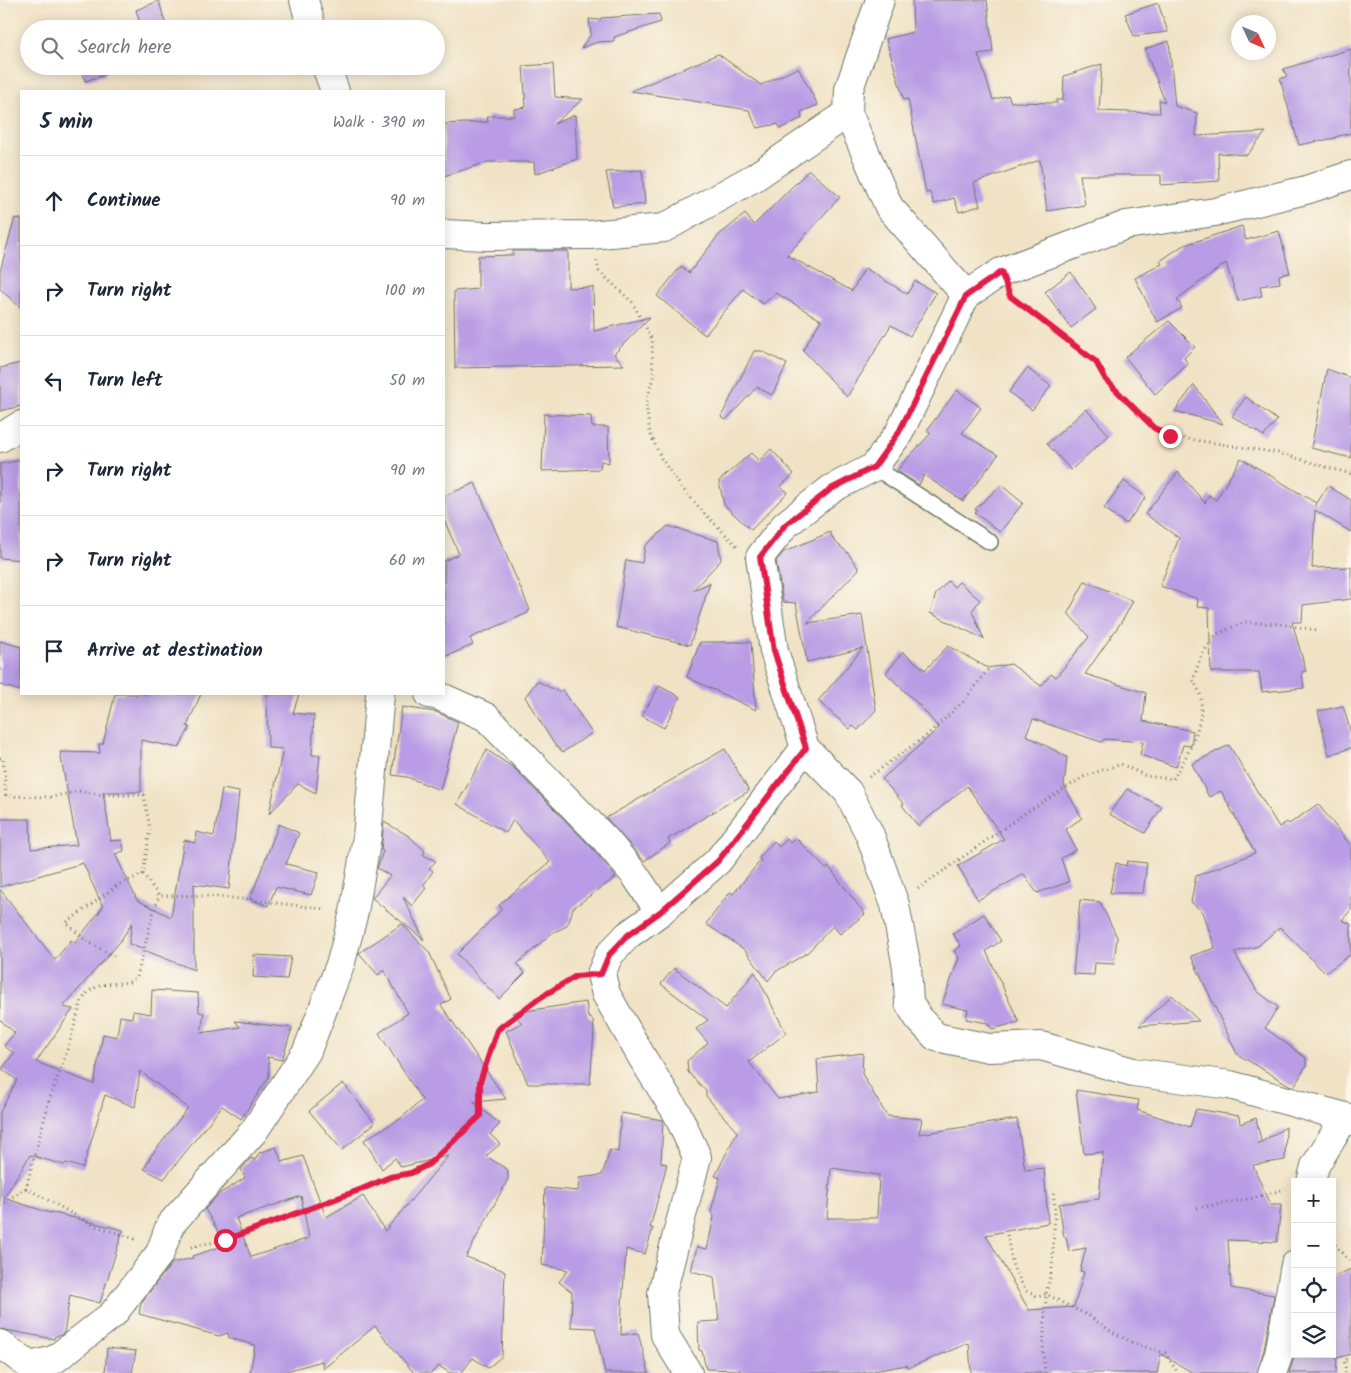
<!DOCTYPE html>
<meta charset="utf-8">
<style>
body{margin:0;font-family:Kalam,sans-serif;background:#f6f6f7;color:#1f2937}
.controls{position:absolute;right:15px;bottom:15px;display:grid;overflow:hidden;border-radius:0px;box-shadow:0 2px 12px #0003}
.controls button{width:45px;height:45px;display:grid;place-items:center;padding:0;border:0;border-bottom:1px solid #e0e1e3;background:#fff;color:#1f2937;font:25px sans-serif}
.compass{position:absolute;left:1231px;top:15px;width:45px;height:45px;border-radius:50%;background:#fff;box-shadow:0 2px 12px #0003;rotate:134deg}
.stop{position:absolute;width:15px;height:15px;margin:-11px;border:4px solid #e11d48;border-radius:50%;background:#fff}
.stop.end{background:#e11d48;border-color:#fff;box-shadow:0 1px 5px #0008}
.list{margin:0;padding:0;list-style:none}
h2{display:flex;justify-content:space-between;align-items:center;height:65px;margin:0;padding:0 20px;font-size:21px}
h2 small{font-size:16px;font-weight:400;color:#747a83}
.list li{display:grid;grid-template-columns:32px 1fr auto;gap:15px;align-items:center;box-sizing:border-box;height:90px;padding:0 20px;border-top:1px solid #e0e1e3}
.list b{display:block;font-size:19px;white-space:nowrap}
.list em{font-size:16px;font-style:normal;color:#747a83}
.icon{flex:none;width:28px;height:28px;fill:none;stroke:currentColor;stroke-width:2;stroke-linecap:round;stroke-linejoin:round}
.map{position:relative;flex:none;width:1351px;height:1373px;overflow:hidden}
.search{position:absolute;background:#fff;box-shadow:0 2px 12px #0003;left:20px;top:20px;width:425px;height:55px;display:flex;align-items:center;gap:12px;box-sizing:border-box;padding:0 18px;border-radius:28px;color:#747a83;font-size:19px}
.panel{position:absolute;background:#fff;box-shadow:0 2px 12px #0003;left:20px;top:90px;width:425px;height:605px;border-radius:0px}
.map>svg:first-child{display:block}
</style>
<div class="map">
<svg width="1351" height="1373" viewBox="0 0 1351 1373">
<rect width="100%" height="100%" fill="#fbf7ec"/>
<filter id="ink" filterUnits="userSpaceOnUse"><feTurbulence type="fractalNoise" baseFrequency=".02" numOctaves="2"/><feDisplacementMap in="SourceGraphic" scale="10" xChannelSelector="R" yChannelSelector="G"/><feConvolveMatrix kernelMatrix="1 2 1 2 8 2 1 2 1" color-interpolation-filters="sRGB"/></filter>
<filter id="wash" filterUnits="userSpaceOnUse"><feTurbulence type="fractalNoise" baseFrequency=".0096" numOctaves="4" result="noise"/><feDisplacementMap in="SourceGraphic" scale="20" xChannelSelector="R" yChannelSelector="G"/><feGaussianBlur stdDeviation="1.12" result="paint"/><feColorMatrix in="noise" values="0 0 0 0 0 0 0 0 0 0 0 0 0 0 0 0 0 1.4 0 .05"/><feComposite in="paint" operator="in"/></filter>
<g filter="url(#wash)">
<rect width="100%" height="100%" fill="#f1e2c5"/>
<g id="blocks">
<g fill="#b99ce5" fill-rule="evenodd">
<path d="M912,0H987L993,52L978,54L993,100L1008,95L1011,102L1057,103L1056,100H1063L1064,76L1102,64L1099,111L1160,113L1159,100L1165,102L1145,49L1169,41L1175,106L1197,113L1196,136L1266,132L1247,155L1218,153L1219,181L1161,185V175H1080L1085,205L1047,211L1040,160L974,183L980,206L959,212L954,198L934,204L930,192L926,193L908,99L904,100L886,39L913,32Z"/>
<path d="M159,1L167,29H142L136,10Z"/>
<path d="M1158,3L1168,32L1134,36L1125,14Z"/>
<path d="M659,14L661,22L614,37V41L598,42L581,48L591,34L589,19L600,20L601,18Z"/>
<path d="M1351,49V133L1335,137V138L1299,145L1280,79L1287,76L1283,69Z"/>
<path d="M718,54L761,85L798,68L818,105L801,112L802,118L780,129L778,124L757,128L749,110L631,91Z"/>
<path d="M553,64L555,97L583,99L554,124L575,115L577,159L535,174L534,162H488L444,176V124L488,122L487,116H514V109L526,107L523,66Z"/>
<path d="M81,66H103L105,75L85,81Z"/>
<path d="M642,170L645,204L613,207L606,172Z"/>
<path d="M809,170L840,197L787,255L852,291L865,268L907,294L915,281L936,293L910,336L891,325L847,397L803,350L821,320L776,293L763,304L743,289L705,335L657,296L681,266L689,273L718,236L745,214L754,225Z"/>
<path d="M15,218L21,219V308L0,289V271Z"/>
<path d="M1242,226L1246,240L1279,231L1290,273L1279,275L1280,283L1260,286L1262,296L1238,301L1226,263L1177,299L1182,308L1157,322L1135,278L1162,264L1160,261L1182,246Z"/>
<path d="M513,251H568V288L593,287L594,331L650,317L614,354L624,365L455,368L454,291L478,289V256L513,255Z"/>
<path d="M1071,272L1096,309L1071,328L1045,292Z"/>
<path d="M1169,321L1195,347L1184,358L1188,364L1155,394L1125,357Z"/>
<path d="M754,351H762L787,364L772,395L757,387L726,420L721,417Z"/>
<path d="M21,363V406L0,411V368Z"/>
<path d="M1027,368L1051,386L1032,410L1009,392Z"/>
<path d="M1327,369L1351,378V458L1311,448Z"/>
<path d="M1194,385L1223,424L1175,411Z"/>
<path d="M957,390L981,408L962,433L998,455L963,501L924,475L919,485L897,471L903,463L931,433L927,430Z"/>
<path d="M1246,397L1277,420L1264,436L1232,416Z"/>
<path d="M1086,409L1109,435L1071,470L1047,444Z"/>
<path d="M544,414L591,416L592,427H608L609,463L601,461L600,469L542,471Z"/>
<path d="M771,449L794,474L780,487L788,492L751,530L724,505L719,481L751,453L759,461Z"/>
<path d="M1241,458L1316,503L1315,506L1328,486L1351,500V532L1315,510L1312,568L1351,567V599L1303,605L1302,622H1292L1306,671L1302,672L1304,688L1262,692L1259,672H1211L1209,608L1197,607L1198,599L1160,586L1179,538L1145,514L1178,472L1205,503L1209,495L1216,500Z"/>
<path d="M21,460V560L0,558V464Z"/>
<path d="M1124,481L1146,497L1126,524L1104,508Z"/>
<path d="M475,483L530,610L528,611V613L470,638L473,645L444,657V561L459,554L444,520V496Z"/>
<path d="M1001,485L1023,503L1000,532L975,513L977,510L975,509Z"/>
<path d="M668,526L718,541L721,560L693,590L710,583L690,645L616,627L626,560L642,563L645,546Z"/>
<path d="M830,532L834,541L847,552L859,569L807,623L862,615L876,710L858,730L853,726L850,729L818,701L863,648L807,662L796,603L783,602L776,561L784,552Z"/>
<path d="M948,581L954,587L959,582L980,600L972,611L984,639L930,613L936,594Z"/>
<path d="M1085,581L1133,601L1124,618L1085,674L1146,693L1143,721L1193,731L1191,746L1183,745L1176,767L1140,755L1143,742L1105,739L1101,742L1033,719L1026,735L1067,757L1064,786L1082,818L1066,829L1076,850L1061,858L1069,882L1037,893L1024,874L978,900L958,866L1004,839L967,786L918,826L902,805L904,804L882,779L939,728L922,708L886,673L903,652L925,670L948,646L988,668L1011,664L1041,686L1051,674L1056,677L1089,637L1068,613Z"/>
<path d="M0,641L21,647V691L0,685Z"/>
<path d="M700,642H751L756,710L687,677Z"/>
<path d="M537,681L559,692L563,690L592,733L563,752L554,744L525,697Z"/>
<path d="M659,686L680,697L664,728L642,716Z"/>
<path d="M115,694H201L187,726L190,727L179,748L141,740V792H103L111,841L122,840L124,851L115,854L137,900L171,917L184,840L195,843L196,832L214,836L222,789L239,792L229,889L194,884V970L129,944L132,923L119,943L63,1007L73,1009L36,1062L94,1084L103,1034L117,1037L120,1016L132,1018L133,1011L151,1014L152,990L198,993L199,1012L204,1013L201,1033L240,1027L235,1021L292,1028L282,1060L267,1057L269,1064V1077L241,1119L222,1106L164,1179L144,1169L151,1156L188,1108L140,1071L135,1107L105,1095L83,1168L66,1163L64,1165L30,1155L4,1198L50,1213V1212L123,1230L100,1303L70,1295L64,1333L59,1336H55L54,1339L0,1329V1112L17,1080L2,1069L14,1053L4,1046L15,1033L0,1020V889L55,960L71,940L75,943L103,907L83,863L0,887V819H30L31,849L77,845L60,752L100,753L99,744H103Z"/>
<path d="M267,694H299L293,713L314,715L312,755H320L316,793L298,784L269,814L283,749L268,748Z"/>
<path d="M1343,706L1351,733V748L1329,755L1318,711Z"/>
<path d="M402,707L436,712L458,722L440,790L407,777L392,775Z"/>
<path d="M1229,745L1279,827L1287,822L1289,824L1318,804L1351,846V910L1342,920L1351,924V954L1325,973L1280,927L1258,946L1234,952L1257,991L1278,1007L1265,1028L1306,1058V1066L1294,1087L1289,1085L1237,1054L1191,956L1215,948L1203,912L1191,902L1196,876L1255,853L1221,791L1209,797L1192,764Z"/>
<path d="M725,749L749,791L668,839L670,843L644,861L606,818Z"/>
<path d="M487,750L514,768L593,849L616,877L573,908L569,922L565,927L552,933L517,964L525,973L499,999L457,954L502,909L499,905L550,862L513,820L506,833L457,804Z"/>
<path d="M1127,789L1162,807L1145,833L1109,814Z"/>
<path d="M384,822L409,836L425,851L423,855L436,861L429,868L433,871L423,886L426,888L412,906L403,897L424,940L372,898L390,876L377,868L383,851L381,850Z"/>
<path d="M279,824L299,833L286,864L319,872L311,895L276,887L268,906L250,899Z"/>
<path d="M796,838L826,869L829,867L865,914L840,934L833,926L807,953L775,972L768,981L745,950L706,924L730,892L733,894L761,860L759,858L774,841L779,847L787,839L790,843Z"/>
<path d="M1127,861L1147,863L1143,893H1110L1116,863L1126,866Z"/>
<path d="M1080,900L1100,902L1117,937L1114,964L1095,963L1094,975L1073,974Z"/>
<path d="M984,914L1001,941L986,951L1019,1022L992,1029L988,1023L966,1019L968,1010L942,1004L959,958L954,951L961,946L953,934Z"/>
<path d="M402,924L429,952L451,999L441,1005L506,1099L473,1102L500,1124L490,1134L500,1144L486,1156L508,1170V1179L466,1257L505,1271L502,1356L488,1368L473,1358L461,1373H450L439,1366L431,1373H414L375,1326L323,1369L322,1361L279,1373H250L255,1345L229,1338L228,1333L219,1336L139,1314L141,1303L172,1263L193,1258L192,1256L226,1245L205,1209L219,1194L245,1178L241,1169L251,1158L255,1160L259,1153L276,1147L282,1162L303,1156L326,1217L363,1196L385,1231L448,1156L401,1167L395,1158L382,1169L364,1140L400,1119L422,1100L379,1033L408,1013L384,970L378,975L359,953ZM301,1196L309,1238L251,1257L236,1218Z"/>
<path d="M254,955L291,957L287,979L253,977Z"/>
<path d="M674,968L726,1008L755,972L786,1033L749,1062L778,1099L819,1092L817,1059L863,1053L862,1074L887,1116L922,1119L919,1134L1017,1119L1025,1170L1044,1168L1048,1223L986,1235L1029,1310L1074,1307L1084,1272L1080,1271L1086,1248L1069,1251L1066,1237H1064L1059,1204L1099,1199L1103,1152L1084,1154L1076,1090L1139,1100L1137,1110L1190,1127L1196,1109L1239,1116L1240,1124L1256,1118L1261,1140L1258,1144L1286,1127L1285,1160L1253,1165L1270,1205H1281L1277,1242L1228,1240L1231,1288L1274,1295L1264,1350L1257,1373H1193L1161,1354L1157,1373H971L969,1343L908,1368L907,1365L862,1373H739L740,1370L706,1369L702,1351L699,1350L698,1322L719,1321L714,1277L691,1271L697,1247L707,1249L714,1217L711,1211L720,1178L715,1176L737,1132L706,1096V1091L688,1072L687,1061L708,1043L696,1029L708,1020L661,984ZM831,1168L879,1175L877,1218H827Z"/>
<path d="M1172,995L1199,1021L1139,1026Z"/>
<path d="M586,1002L588,1017L593,1020L594,1032L590,1084H528L506,1031L522,1023L512,1013Z"/>
<path d="M343,1083L375,1123L342,1150L309,1111Z"/>
<path d="M621,1113L663,1120L661,1163L667,1164L650,1228H653L645,1254L626,1249L622,1305L621,1335L638,1333L649,1373H605L595,1328L571,1327L572,1292L559,1282L568,1270L542,1265L545,1188L578,1191L579,1178L602,1175L610,1150L618,1152Z"/>
<path d="M1351,1269V1354L1337,1358L1336,1373H1289L1295,1354H1332V1277Z"/>
<path d="M107,1348L136,1351L132,1373H105Z"/>
</g>
</g>
</g>
<g filter="url(#ink)">
<use href="#blocks" fill-opacity="0" stroke="#687767" stroke-width="1"/>
<g fill="none" stroke-linecap="round" stroke-linejoin="round">
<defs>
<path id="lane" d="M874,467L990,542"/>
<g id="street">
<path d="M304,0L312,29"/>
<path d="M326,66L335,91"/>
<path d="M848,113L889,207L966,295"/>
<path d="M1351,175L1306,190L1215,212L1126,225L1001,272L966,295L899,433L874,467L831,489L785,525L760,557L774,651L805,748L848,792L870,835L895,905L907,967L909,1003L919,1019L936,1037L989,1048L1041,1046L1133,1072L1230,1085L1345,1117L1351,1121"/>
<path d="M444,234L486,236L590,235L664,228L755,177L848,113L849,89L880,0"/>
<path d="M0,438L21,425"/>
<path d="M429,694L439,696L486,717L605,839L635,875L660,912"/>
<path d="M1311,1182L1315,1166L1345,1117"/>
<path d="M0,1344L30,1366L54,1360L113,1314L160,1253L170,1225L254,1131L307,1051L341,962L354,912L367,837L380,694"/>
<path d="M688,1373L665,1335L662,1293L697,1157L677,1113L643,1059L606,994L601,974L609,955L628,935L660,912L718,861L805,748"/>
<path d="M1272,1373L1279,1354L1295,1265"/>
</g>
</defs>
<use href="#lane" stroke="#687767" stroke-width="18"/>
<use href="#street" stroke="#687767" stroke-width="30"/>
<g stroke="#687767" stroke-width="3" stroke-dasharray="1 4" stroke-linecap="butt">
<path d="M597,261L599,271L632,302L652,339L653,377L646,405L650,433L661,458L681,487L706,515L737,546"/>
<path d="M1013,298L1096,362L1106,380L1154,428L1170,436L1278,453L1351,474"/>
<path d="M0,758H3L6,796L52,797L79,791L103,795H144L150,829L143,874L159,896C215,893 271,903 326,909"/>
<path d="M869,777L926,736L964,701L990,667"/>
<path d="M918,889L1025,813L1085,776L1121,764L1146,776L1173,779C1187,756 1204,726 1201,698C1200,692 1196,685 1193,680L1202,654L1217,634L1245,622L1280,624L1316,630"/>
<path d="M114,956L88,942L66,923L118,885L143,874"/>
<path d="M0,1205L26,1188"/>
<path d="M1197,1208L1253,1198L1285,1189"/>
<path d="M1007,1235L1013,1267L1026,1291L1038,1297L1046,1294L1089,1316L1112,1332L1133,1343L1165,1353L1178,1373"/>
<path d="M135,1239L93,1225L26,1188L49,1101L67,1051L82,1000L89,991L100,985L130,982L137,977L153,914L159,896"/>
<path d="M1332,1241L1349,1261L1351,1258"/>
<path d="M191,1247L225,1240L362,1189L390,1177L411,1173L429,1164L480,1116V1082L497,1030L538,999L574,978"/>
<path d="M1045,1373L1043,1352L1046,1294L1052,1269L1055,1210L1053,1190"/>
<path d="M1346,1373L1344,1360L1351,1358"/>
</g>
<use href="#lane" stroke="#fff" stroke-width="15"/>
<use href="#street" stroke="#fff" stroke-width="28"/>
</g>
</g>
<g fill="none" stroke-linecap="round" stroke-linejoin="round" filter="url(#ink)">
<path stroke="#e11d48" stroke-width="6" d="M225,1240L362,1189L390,1177L411,1173L429,1164L480,1116V1082L497,1030L538,999L576,976L601,974L609,955L628,935L660,912L718,861L806,748L774,651L760,557L785,525L831,489L874,467L899,432L966,296L1001,272L1010,296L1096,362L1106,380L1154,428L1170,436"/>
</g>
</svg>
<div class="controls">
<button>+</button>
<button>−</button>
<button><svg class="icon" aria-label="locate" viewBox="0 0 24 24"><circle cx="12" cy="12" r="6"/><path d="M12 2v4M12 18v4M2 12h4M18 12h4"/></svg></button>
<button><svg class="icon" aria-label="layers" viewBox="0 0 24 24"><path d="M12 4l9 5-9 5-9-5zM3 14l9 5 9-5"/></svg></button>
</div>
<svg class="compass" viewBox="-18 -18 36 36"><path d="M0-13l5 13h-10z" fill="#e53935"/><path d="M0 13l5-13h-10z" fill="#747a83"/></svg>
<div class="stop" style="left:225px;top:1240px"></div>
<div class="stop end" style="left:1170px;top:436px"></div>
<div class="search"><svg class="icon" aria-label="search" viewBox="0 0 24 24"><circle cx="10" cy="10" r="6"/><path d="M15 15l6 6"/></svg>Search here</div>
<section class="panel">
<h2>5 min<small>Walk · 390 m</small></h2>
<ul class="list">
<li><svg class="icon" aria-label="ahead" viewBox="0 0 24 24"><path d="M12 20V5M6 11l6-6 6 6"/></svg><div><b>Continue</b></div><em>90 m</em></li>
<li><svg class="icon" aria-label="right" viewBox="0 0 24 24"><path d="M7 20v-9h11M14 6l5 5-5 5"/></svg><div><b>Turn right</b></div><em>100 m</em></li>
<li><svg class="icon" aria-label="left" viewBox="0 0 24 24"><path d="M17 20v-9H6M10 6l-5 5 5 5"/></svg><div><b>Turn left</b></div><em>50 m</em></li>
<li><svg class="icon" aria-label="right" viewBox="0 0 24 24"><path d="M7 20v-9h11M14 6l5 5-5 5"/></svg><div><b>Turn right</b></div><em>90 m</em></li>
<li><svg class="icon" aria-label="right" viewBox="0 0 24 24"><path d="M7 20v-9h11M14 6l5 5-5 5"/></svg><div><b>Turn right</b></div><em>60 m</em></li>
<li><svg class="icon" aria-label="arrive" viewBox="0 0 24 24"><path d="M6 21V4h12l-3 4 3 4H6"/></svg><div><b>Arrive at destination</b></div></li>
</ul>
</section>
</div>
